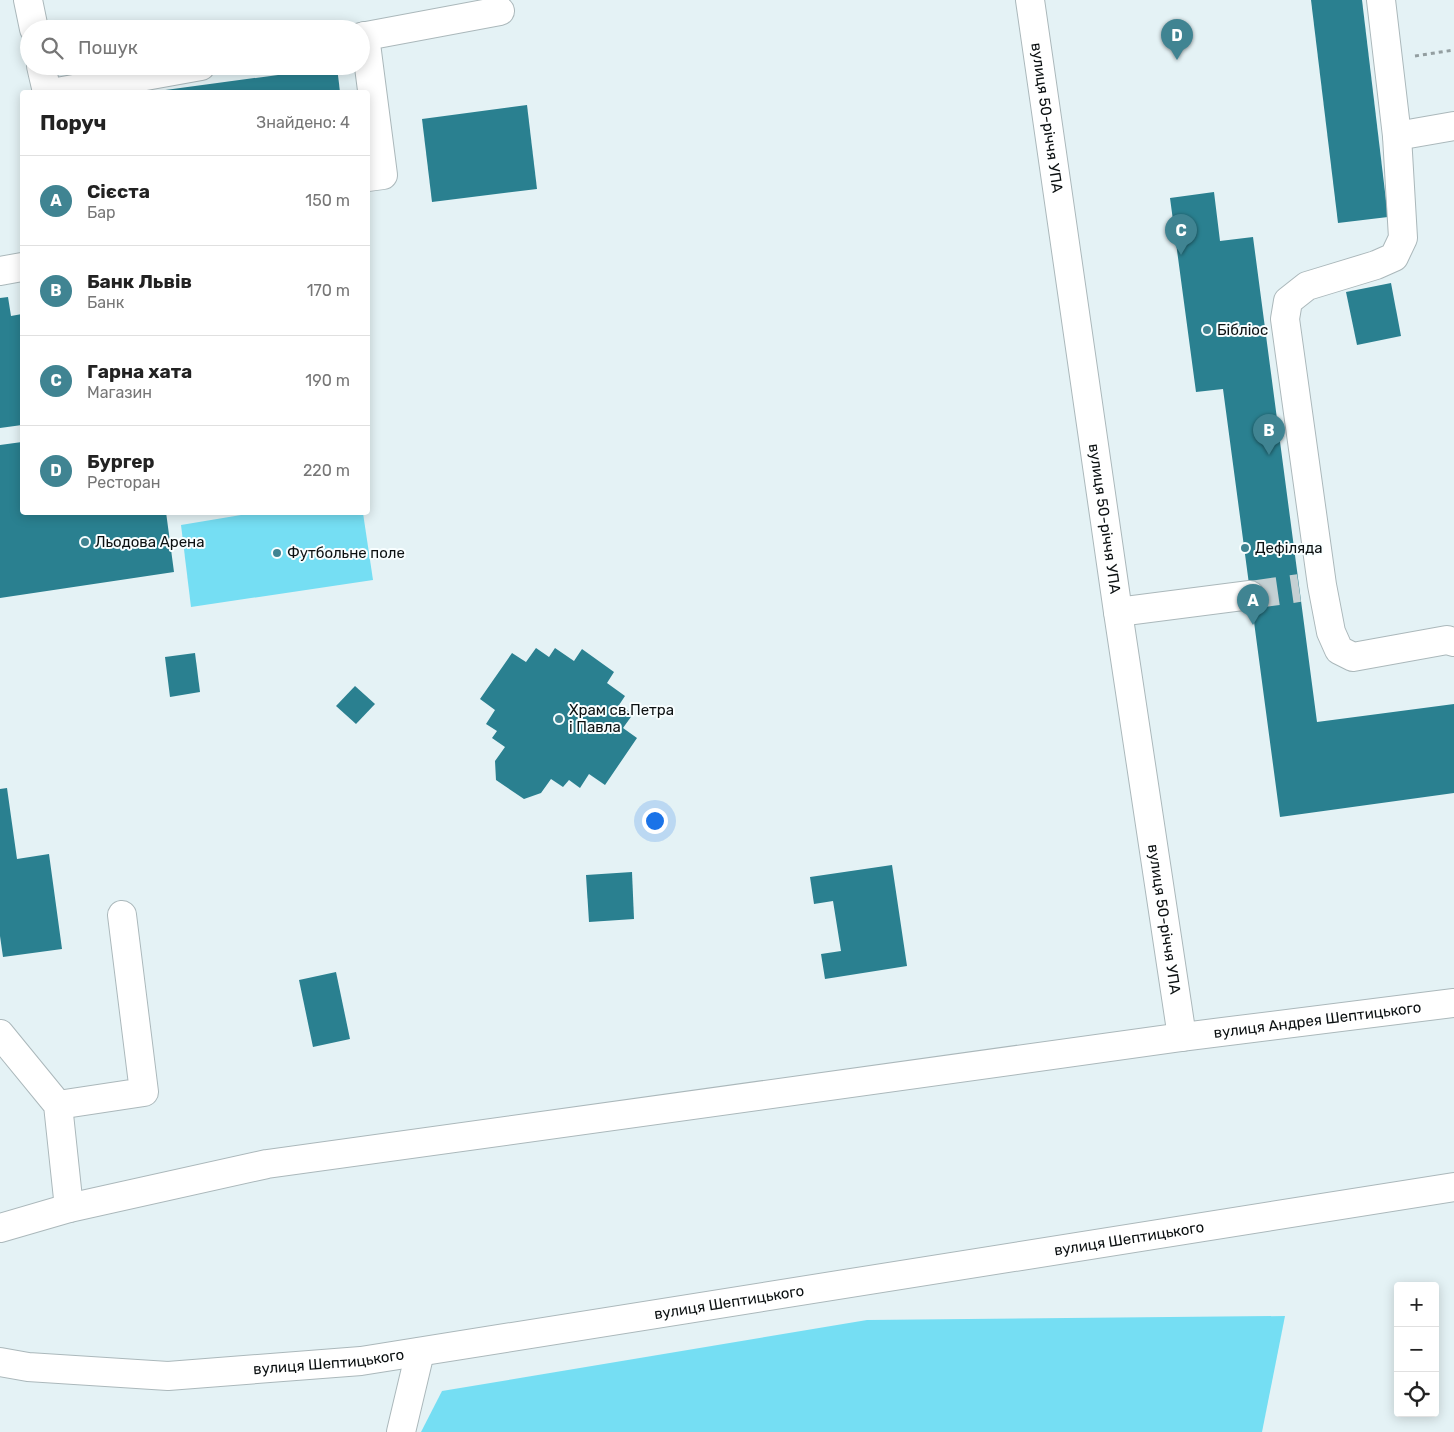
<!DOCTYPE html>
<html lang="uk">
<meta charset="utf-8">
<style>
body{margin:0;font-family:Rubik,sans-serif;background:#f2f2f2;color:#222}
.controls{position:absolute;right:15px;bottom:15px;display:grid;overflow:hidden;border-radius:5px;box-shadow:0 2px 12px #0003}
.controls button{width:45px;height:45px;display:grid;place-items:center;padding:0;border:0;border-bottom:1px solid #e0e0e0;background:#fff;color:#222;font:25px sans-serif}
.you{position:absolute;left:654px;top:820px;width:18px;height:18px;margin:-12px;border:4px solid #fff;border-radius:50%;background:#1a73e8;box-shadow:0 0 0 8px #1a73e833}
.badge{display:grid;place-items:center;width:32px;height:32px;border-radius:50%;background:#408492;color:#fff;font-size:16px;font-weight:700}
.pin{position:absolute;translate:-50% -41px;filter:drop-shadow(0 1px 2px #0008)}
.pin::after{content:'';position:absolute;top:26px;width:18px;height:15px;background:inherit;clip-path:polygon(0 0,100% 0,50% 100%)}
.list{margin:0;padding:0;list-style:none}
h2{display:flex;justify-content:space-between;align-items:center;height:65px;margin:0;padding:0 20px;font-size:21px}
h2 small{font-size:16px;font-weight:400;color:#767676}
.list li{display:grid;grid-template-columns:32px 1fr auto;gap:15px;align-items:center;box-sizing:border-box;height:90px;padding:0 20px;border-top:1px solid #e0e0e0}
.list b{display:block;font-size:19px;white-space:nowrap}
.list p{margin:0;font-size:16px;white-space:nowrap;color:#767676}
.list em{font-size:16px;font-style:normal;color:#767676}
.icon{flex:none;width:28px;height:28px;fill:none;stroke:currentColor;stroke-width:2;stroke-linecap:round;stroke-linejoin:round}
.map{position:relative;flex:none;width:1454px;height:1432px;overflow:hidden}
.search{position:absolute;background:#fff;box-shadow:0 2px 12px #0003;left:20px;top:20px;width:350px;height:55px;display:flex;align-items:center;gap:12px;box-sizing:border-box;padding:0 18px;border-radius:28px;color:#767676;font-size:19px}
.panel{position:absolute;background:#fff;box-shadow:0 2px 12px #0003;left:20px;top:90px;width:350px;height:425px;border-radius:5px}
.map>svg:first-child{display:block}
</style>
<div class="map">
<svg width="1454" height="1432" viewBox="0 0 1454 1432">
<rect width="100%" height="100%" fill="#e4f2f5"/>
<g fill="#75def3">
<path d="M259,512L363,513L373,580L191,607L181,525Z"/>
<path d="M1285,1316L1262,1432H421L442,1391L867,1320Z"/>
</g>
<g fill="#2a8090">
<path d="M1311,0H1362L1388,217L1338,223Z"/>
<path d="M337,67L340,92H158V91Z"/>
<path d="M527,105L537,189L432,202L422,119Z"/>
<path d="M1214,192L1220,241L1253,237L1317,722L1454,704V793L1280,817L1223,389L1196,392L1170,198Z"/>
<path d="M1391,283L1401,336L1357,345L1346,292Z"/>
<path d="M8,297L11,316L22,314V425L0,428V298Z"/>
<path d="M22,442V512H166L174,572L0,598V445Z"/>
<path d="M536,648L549,657L555,648L574,661L582,649L614,672L607,683L625,696L619,705L633,714L623,728L637,738L605,785L589,774L580,788L569,780L563,787L551,779L541,793L524,799L496,780L495,761L505,747L492,738L497,731L486,724L495,710L480,699L512,653L526,662Z"/>
<path d="M195,653L200,692L170,697L165,657Z"/>
<path d="M355,686L375,704L356,724L336,706Z"/>
<path d="M7,788L17,859L49,854L62,949L3,957L0,936V789Z"/>
<path d="M892,865L907,966L825,979L821,954L841,951L833,901L814,904L810,877Z"/>
<path d="M632,872L634,919L589,922L586,875Z"/>
<path d="M336,972L350,1039L313,1047L299,980Z"/>
</g>
<g fill="none" stroke-linecap="round" stroke-linejoin="round">
<path stroke="#c4d0d3" stroke-width="28" stroke-dasharray="28 14" stroke-linecap="butt" d="M1250,595L1299,588"/>
<defs>
<g id="minor">
<path d="M28,0L34,29"/>
<path id="s1" d="M1030,0L1118,612L1182,1037"/>
<path d="M1381,0L1397,136L1403,238L1394,257L1376,265L1307,286L1288,301L1285,319L1322,585L1331,632L1339,650L1353,657L1447,640L1454,642"/>
<path d="M365,36L383,175L368,177"/>
<path d="M361,37L500,11"/>
<path d="M41,66L47,92"/>
<path d="M57,92L201,66"/>
<path d="M1397,136L1454,126"/>
<path d="M0,271L22,267"/>
<path d="M1118,612L1250,595"/>
<path d="M0,1034L58,1105L69,1208"/>
<path d="M58,1105L144,1092L122,915"/>
<path id="s2" d="M0,1228L69,1208L267,1164L1182,1037L1454,1003"/>
<path id="s3" d="M0,1362L28,1367L168,1376L361,1361L1454,1187"/>
<path d="M401,1432L420,1352"/>
</g>
</defs>
<use href="#minor" stroke="#abb8bb" stroke-width="30"/>
<path stroke="#939ea0" stroke-width="3" stroke-dasharray="4 4" stroke-linecap="butt" d="M1415,56L1454,50"/>
<use href="#minor" stroke="#fff" stroke-width="28"/>
</g>
<g fill="#408492" stroke="#f8feff" stroke-width="2">
<circle cx="1207" cy="330" r="5"/>
<circle cx="85" cy="542" r="5"/>
<circle cx="1245" cy="548" r="5"/>
<circle cx="277" cy="553" r="5"/>
<circle cx="559" cy="719" r="5"/>
</g>
<g text-anchor="middle" dominant-baseline="central" stroke-width="4" stroke-linejoin="round" paint-order="stroke">
<g font-size="15" fill="#0c1112" stroke="#f8feff">
<text stroke="none"><textPath href="#s1" startOffset="119">вулиця 50-річчя УПА</textPath></text>
<text stroke="none"><textPath href="#s1" startOffset="524">вулиця 50-річчя УПА</textPath></text>
<text stroke="none"><textPath href="#s1" startOffset="929">вулиця 50-річчя УПА</textPath></text>
<text stroke="none"><textPath href="#s2" startOffset="1335">вулиця Андрея Шептицького</textPath></text>
<text stroke="none"><textPath href="#s3" startOffset="1140">вулиця Шептицького</textPath></text>
<text stroke="none"><textPath href="#s3" startOffset="735">вулиця Шептицького</textPath></text>
<text stroke="none"><textPath href="#s3" startOffset="330">вулиця Шептицького</textPath></text>
</g>
<g font-size="15" fill="#0c1112" stroke="#f8feff" text-anchor="start">
<text x="1217" y="330">Бібліос</text>
<text x="95" y="542">Льодова Арена</text>
<text x="1255" y="548">Дефіляда</text>
<text x="287" y="553">Футбольне поле</text>
<text x="569" y="710">Храм св.Петра<tspan x="569" dy="17">і Павла</tspan></text>
</g>
</g>
</svg>
<div class="controls">
<button>+</button>
<button>−</button>
<button><svg class="icon" aria-label="locate" viewBox="0 0 24 24"><circle cx="12" cy="12" r="6"/><path d="M12 2v4M12 18v4M2 12h4M18 12h4"/></svg></button>
</div>
<div class="you"></div>
<div class="pin badge" style="left:1253px;top:625px">A</div>
<div class="pin badge" style="left:1269px;top:455px">B</div>
<div class="pin badge" style="left:1181px;top:255px">C</div>
<div class="pin badge" style="left:1177px;top:60px">D</div>
<div class="search"><svg class="icon" aria-label="search" viewBox="0 0 24 24"><circle cx="10" cy="10" r="6"/><path d="M15 15l6 6"/></svg>Пошук</div>
<section class="panel">
<h2>Поруч<small>Знайдено: 4</small></h2>
<ul class="list">
<li><span class="badge">A</span><div><b>Сієста</b><p>Бар</p></div><em>150 m</em></li>
<li><span class="badge">B</span><div><b>Банк Львів</b><p>Банк</p></div><em>170 m</em></li>
<li><span class="badge">C</span><div><b>Гарна хата</b><p>Магазин</p></div><em>190 m</em></li>
<li><span class="badge">D</span><div><b>Бургер</b><p>Ресторан</p></div><em>220 m</em></li>
</ul>
</section>
</div>
